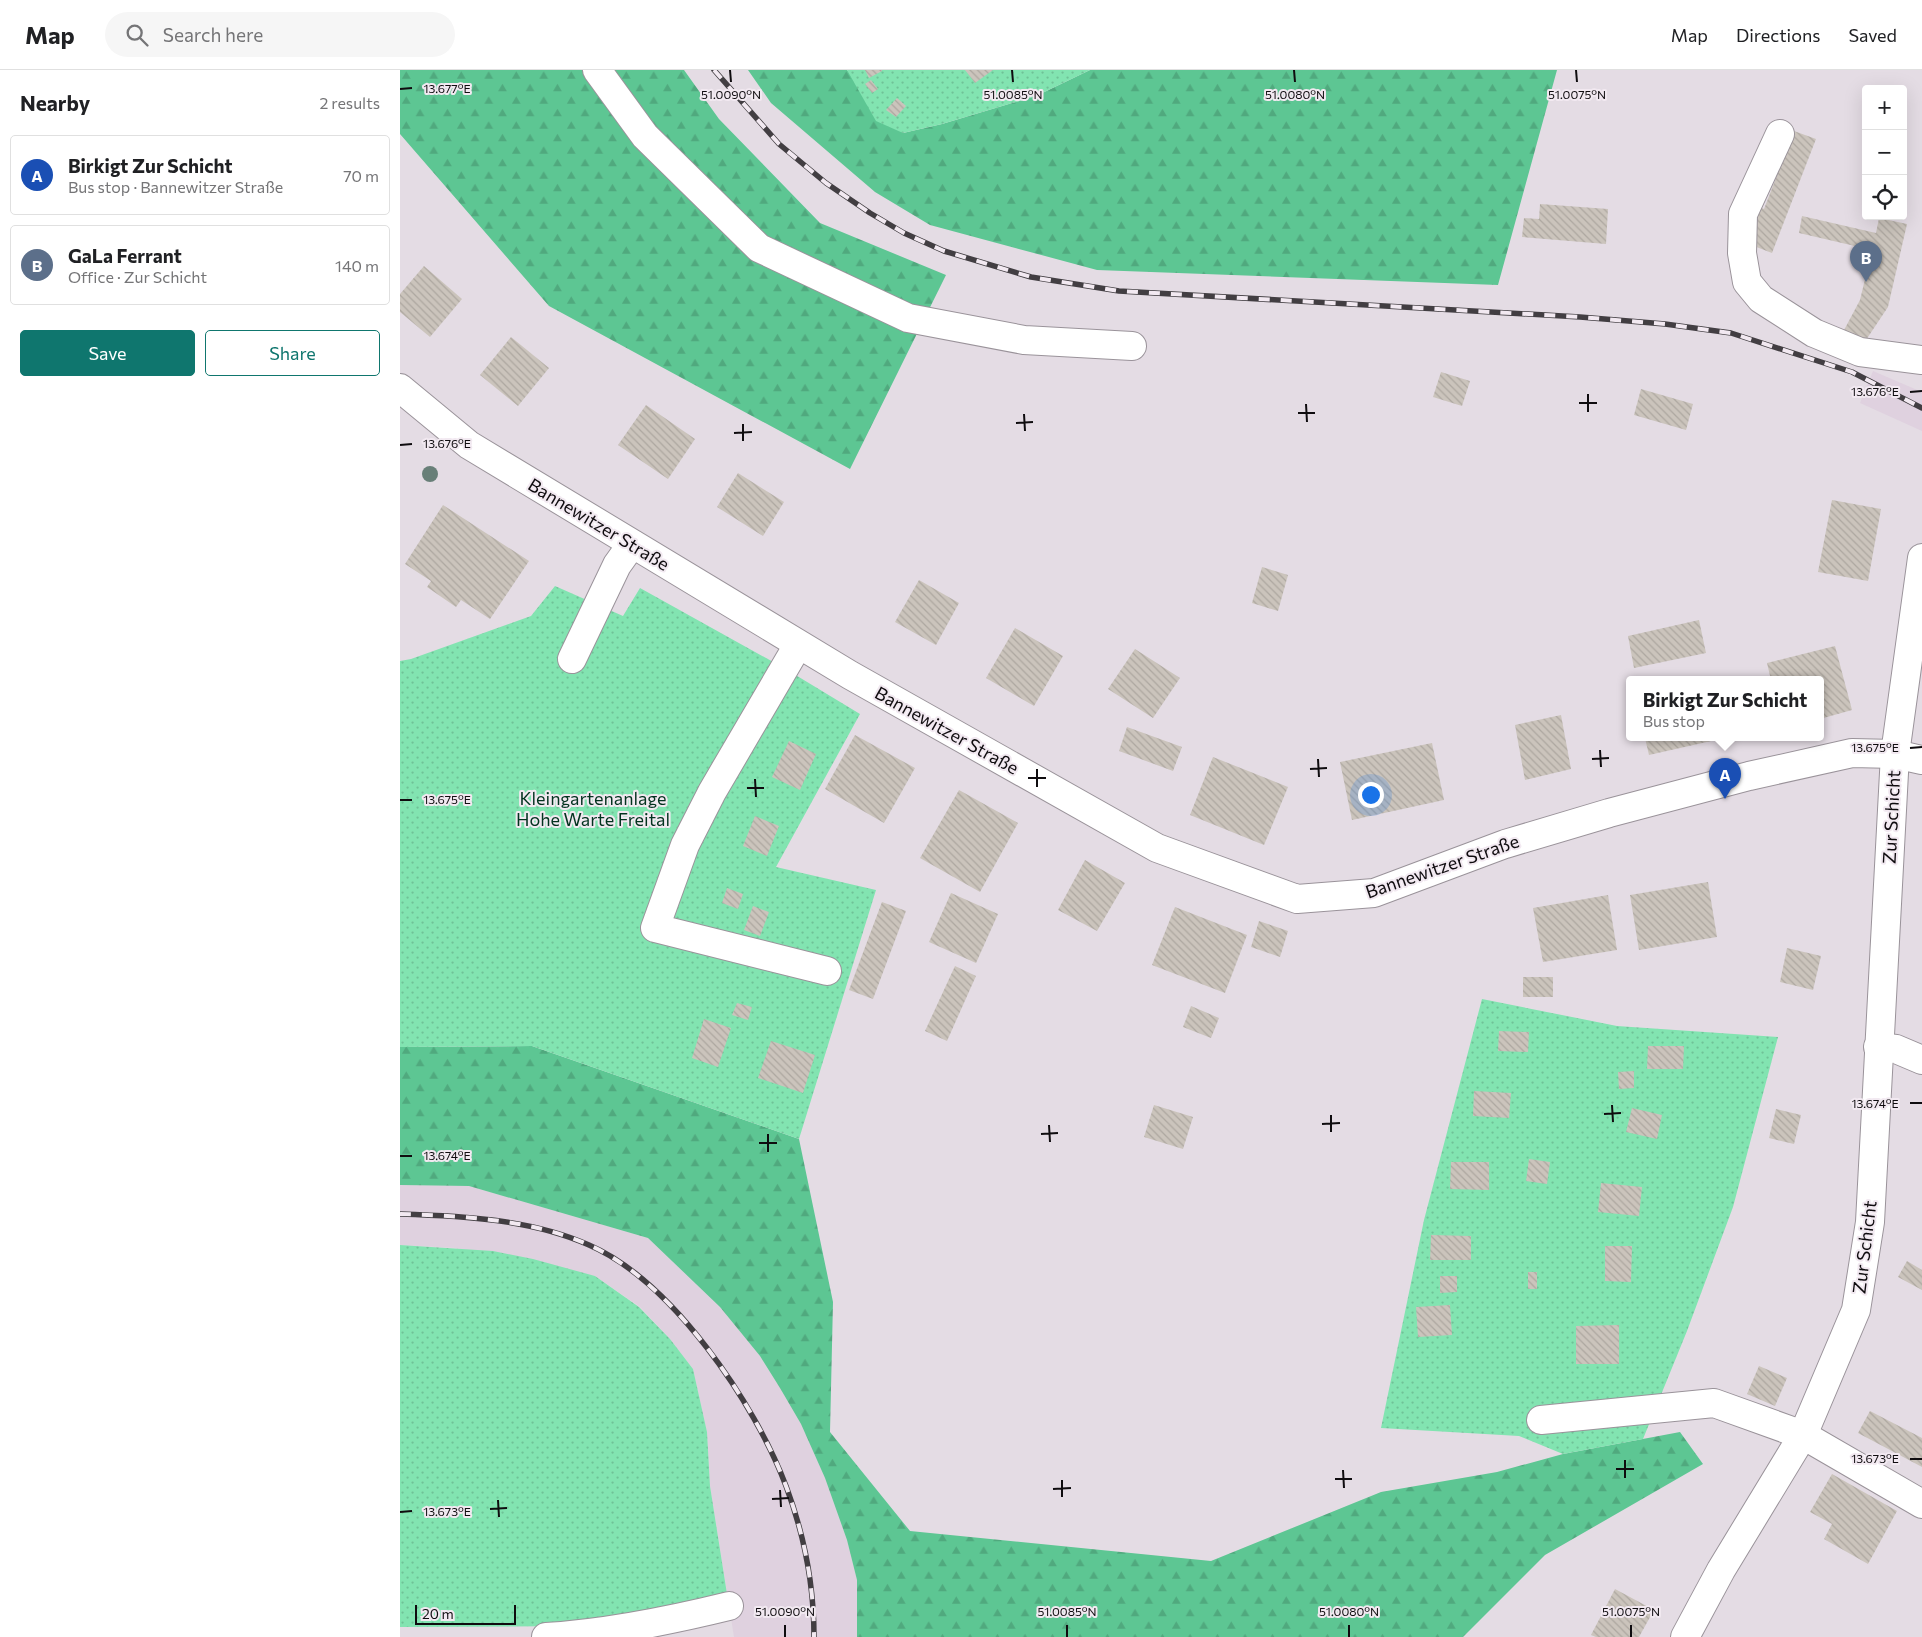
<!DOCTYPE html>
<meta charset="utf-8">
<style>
body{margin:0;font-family:Commissioner,sans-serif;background:#f6f6f6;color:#202124}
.controls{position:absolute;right:15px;top:15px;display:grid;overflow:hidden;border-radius:5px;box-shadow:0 5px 20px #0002}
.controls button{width:45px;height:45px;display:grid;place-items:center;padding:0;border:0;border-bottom:1px solid #e0e0e0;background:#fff;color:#202124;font:25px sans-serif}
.scale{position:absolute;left:15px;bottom:12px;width:101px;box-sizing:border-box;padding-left:5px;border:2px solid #0f0c0f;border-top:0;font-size:14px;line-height:18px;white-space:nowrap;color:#0f0c0f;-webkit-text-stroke:4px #f2e9f1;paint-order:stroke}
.you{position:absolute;left:970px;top:724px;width:18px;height:18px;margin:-12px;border:4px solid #fff;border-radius:50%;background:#1a73e8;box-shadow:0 0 0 8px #1a73e833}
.badge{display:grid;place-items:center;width:32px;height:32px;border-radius:50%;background:#0f766e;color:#fff;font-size:16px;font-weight:700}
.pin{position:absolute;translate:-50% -41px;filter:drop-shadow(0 1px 2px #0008)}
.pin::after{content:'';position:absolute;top:26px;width:18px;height:15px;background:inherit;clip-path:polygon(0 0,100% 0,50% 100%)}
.popup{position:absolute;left:1226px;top:606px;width:198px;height:65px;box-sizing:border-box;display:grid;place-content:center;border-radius:5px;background:#fff;filter:drop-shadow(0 1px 4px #0005);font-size:16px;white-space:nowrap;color:#757577}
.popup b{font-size:19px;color:#202124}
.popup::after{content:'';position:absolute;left:50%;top:100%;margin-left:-10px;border:10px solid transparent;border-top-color:#fff}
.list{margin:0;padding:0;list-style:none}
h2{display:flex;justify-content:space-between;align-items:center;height:65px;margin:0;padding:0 20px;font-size:21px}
h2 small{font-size:16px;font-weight:400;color:#757577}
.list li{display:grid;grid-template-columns:32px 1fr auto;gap:15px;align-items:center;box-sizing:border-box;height:80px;margin:0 10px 10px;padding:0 10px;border:1px solid #e0e0e0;border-radius:5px}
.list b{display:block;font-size:19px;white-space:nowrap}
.list p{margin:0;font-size:16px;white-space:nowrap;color:#757577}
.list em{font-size:16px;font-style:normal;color:#757577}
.actions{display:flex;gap:10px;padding:15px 20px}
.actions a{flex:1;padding:11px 0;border:1px solid #0f766e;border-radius:5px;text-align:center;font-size:18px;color:#0f766e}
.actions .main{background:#0f766e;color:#fff}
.icon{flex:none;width:28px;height:28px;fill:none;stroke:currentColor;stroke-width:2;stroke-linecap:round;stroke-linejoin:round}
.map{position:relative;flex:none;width:1522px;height:1567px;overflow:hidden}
header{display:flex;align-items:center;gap:30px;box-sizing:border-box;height:70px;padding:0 25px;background:#fff;border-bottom:1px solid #e0e0e0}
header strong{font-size:24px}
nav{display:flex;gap:28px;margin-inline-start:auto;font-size:18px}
.search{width:350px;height:45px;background:#f6f6f6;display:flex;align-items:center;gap:12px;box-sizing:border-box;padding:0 18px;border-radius:28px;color:#757577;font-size:19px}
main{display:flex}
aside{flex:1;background:#fff}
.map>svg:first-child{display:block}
</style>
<header>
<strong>Map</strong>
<div class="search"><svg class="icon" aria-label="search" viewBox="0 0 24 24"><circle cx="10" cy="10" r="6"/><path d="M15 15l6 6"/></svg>Search here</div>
<nav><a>Map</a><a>Directions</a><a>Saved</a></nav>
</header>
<main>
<aside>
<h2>Nearby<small>2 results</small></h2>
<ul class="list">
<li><span class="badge" style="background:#1a4fb4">A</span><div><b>Birkigt Zur Schicht</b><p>Bus stop · Bannewitzer Straße</p></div><em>70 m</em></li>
<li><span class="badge" style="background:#5c6f8a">B</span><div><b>GaLa Ferrant</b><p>Office · Zur Schicht</p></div><em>140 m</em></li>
</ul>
<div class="actions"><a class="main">Save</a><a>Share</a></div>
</aside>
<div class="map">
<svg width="1522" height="1567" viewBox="0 0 1522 1567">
<defs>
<pattern id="forest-firs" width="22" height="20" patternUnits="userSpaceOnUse" patternTransform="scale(1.25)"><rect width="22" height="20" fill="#5dc693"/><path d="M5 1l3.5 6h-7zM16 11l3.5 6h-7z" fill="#50a97e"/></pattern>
<pattern id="garden-dots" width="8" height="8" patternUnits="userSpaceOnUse" patternTransform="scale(1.25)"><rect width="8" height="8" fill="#82e4b1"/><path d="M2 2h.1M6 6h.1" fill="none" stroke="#6fc297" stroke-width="1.8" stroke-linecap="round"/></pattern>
<pattern id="building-back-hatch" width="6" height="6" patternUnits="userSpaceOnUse" patternTransform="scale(1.25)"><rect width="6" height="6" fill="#cbc4bc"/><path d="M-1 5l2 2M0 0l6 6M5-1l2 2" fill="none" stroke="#ada7a0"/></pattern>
</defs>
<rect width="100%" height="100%" fill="#e4dce4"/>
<g fill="#dfd1df">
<path d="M1473,301L1522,322V361L1460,333Z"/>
<path d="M0,1115L69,1116L248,1168L320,1237L360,1286L380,1318L401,1354L425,1408L447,1470L457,1510V1567H334L310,1416L307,1362L293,1299L270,1269L240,1237L195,1206L56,1178L0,1175Z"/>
</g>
<g fill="url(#forest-firs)">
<path d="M0,0H284L319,49L420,153L546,205L450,399L149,236L0,64Z"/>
<path d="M348,0H447L503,63L542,54L636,26L690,0H1157L1098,215L697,200L530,155L475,122L371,33Z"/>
<path d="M132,976L399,1069L433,1232L430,1362L510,1461L811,1491L981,1422L1097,1402L1163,1384L1280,1362L1303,1394L1145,1485L1063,1567H457V1510L447,1470L425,1408L401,1354L380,1318L360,1286L320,1237L248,1168L69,1116L0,1115V977Z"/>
</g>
<g fill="url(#garden-dots)">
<path d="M447,0H690L636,26L542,54L503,63L476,51Z"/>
<path d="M155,516L223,546L240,518L384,598L460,644L376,797L476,820L399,1069L132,976L0,977V591L11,589L131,546Z"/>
<path d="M1082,929L1217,956L1378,967L1333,1137L1287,1261L1243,1369L1163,1384L1119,1366L981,1358L1024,1150Z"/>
<path d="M0,1175L93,1181L133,1189L195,1206L239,1237L270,1269L293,1299L307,1362L310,1416L327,1524L182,1556L0,1557Z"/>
</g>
<g fill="url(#building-back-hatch)">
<path d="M465,0H482V1L469,8Z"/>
<path d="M565,0H593L575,13Z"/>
<path d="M471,10L478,19L472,23L465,14Z"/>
<path d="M497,28L506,36L496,47L486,40Z"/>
<path d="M1394,61L1416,69L1372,183L1346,173L1360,137L1364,139Z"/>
<path d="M1140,134L1208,139L1206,174L1122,167L1124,148L1139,149Z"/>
<path d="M1402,146L1476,163L1479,148L1507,154L1488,237L1464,273L1443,262L1460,230L1472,180L1399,163Z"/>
<path d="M24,196L62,229L30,267L0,242V224Z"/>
<path d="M111,267L149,298L118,336L80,305Z"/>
<path d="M1041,302L1070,311L1062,336L1033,327Z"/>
<path d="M1241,319L1293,334L1286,360L1234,345Z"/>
<path d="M246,335L295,369L268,409L218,375Z"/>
<path d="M338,403L384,432L363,466L317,437Z"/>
<path d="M1432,430L1481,439L1468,511L1418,502Z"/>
<path d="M43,435L129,491L90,549L61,530L56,537L27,517L31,511L5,494Z"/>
<path d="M862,497L888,505L878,541L852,533Z"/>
<path d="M519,510L559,533L536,575L495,552Z"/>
<path d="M1299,550L1306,583L1234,598L1228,566Z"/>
<path d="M615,558L663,586L634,636L586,608Z"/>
<path d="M1435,576L1452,640L1420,649V610H1371L1367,593Z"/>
<path d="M735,579L780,608L753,648L708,619Z"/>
<path d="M1312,606L1313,610H1296V609Z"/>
<path d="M1161,645L1171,699L1125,710L1115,655Z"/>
<path d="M727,657L782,677L773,701L719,681Z"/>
<path d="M455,665L515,698L484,753L425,719Z"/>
<path d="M1245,668H1320V669L1249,685Z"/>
<path d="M389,671L416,684L400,720L372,707Z"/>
<path d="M1032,673L1044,730L952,750L940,692Z"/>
<path d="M813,687L888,717L864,775L790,745Z"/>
<path d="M559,720L618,753L580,822L520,788Z"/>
<path d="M355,746L379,756L367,786L343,776Z"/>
<path d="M685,790L725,813L697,861L658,840Z"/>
<path d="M1308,812L1317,867L1239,880L1230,825Z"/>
<path d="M327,818L343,824L338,839L322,833Z"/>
<path d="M551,823L598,844L576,893L529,872Z"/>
<path d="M1208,825L1217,880L1143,892L1133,838Z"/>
<path d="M482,832L506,841L473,929L449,920Z"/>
<path d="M353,836L369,842L360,866L344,860Z"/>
<path d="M775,837L847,865L825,923L752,895Z"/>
<path d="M859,851L888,861L880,887L851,877Z"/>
<path d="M1387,878L1421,886L1413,920L1380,912Z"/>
<path d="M555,896L576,906L547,971L525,961Z"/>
<rect x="1123" y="907" width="30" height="20"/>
<path d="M337,933L352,937L348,950L332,945Z"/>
<path d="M791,936L819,948L811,968L783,957Z"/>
<path d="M304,949L331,958L318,997L292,988Z"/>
<path d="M1099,961L1129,962L1128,982L1098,981Z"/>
<path d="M371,971L415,985L403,1023L358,1008Z"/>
<path d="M1248,976H1284L1283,999H1247Z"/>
<path d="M1234,1001V1018L1219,1019L1218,1002Z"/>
<path d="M1074,1021L1111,1023L1109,1048L1073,1046Z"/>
<path d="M754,1035L793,1047L783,1079L744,1067Z"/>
<path d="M1232,1038L1262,1045L1257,1069L1226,1062Z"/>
<path d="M1376,1039L1401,1045L1394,1074L1369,1068Z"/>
<path d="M1129,1089L1150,1092L1147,1114L1126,1111Z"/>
<path d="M1051,1092H1089V1120L1050,1119Z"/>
<path d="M1201,1113L1242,1117L1239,1146L1198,1142Z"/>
<path d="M1031,1165L1071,1166V1190H1030Z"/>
<path d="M1205,1176H1232L1231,1212L1205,1211Z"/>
<path d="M1507,1191L1522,1200V1220L1498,1207Z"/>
<rect x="1128" y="1202" width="9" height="17"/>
<path d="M1040,1206H1057V1222L1040,1223Z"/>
<path d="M1050,1235L1052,1265L1018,1267L1016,1237Z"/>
<path d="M1219,1255V1294H1176V1256Z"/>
<path d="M1359,1296L1387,1308L1375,1336L1347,1324Z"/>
<path d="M1470,1341L1522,1368V1397L1458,1363Z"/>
<path d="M1432,1404L1497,1441L1468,1494L1424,1469L1432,1454L1410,1442Z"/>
<path d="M1215,1519L1254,1540L1239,1567H1196L1191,1565Z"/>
</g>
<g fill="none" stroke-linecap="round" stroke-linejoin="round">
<defs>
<g id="minor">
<path d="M197,0L245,66L359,178L508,248L624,270L732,276"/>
<path d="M1380,64L1343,144L1342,183L1347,212L1361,229L1414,263L1460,282L1522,290"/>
<path d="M0,318L69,375L450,605L757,778L897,829L974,823L1105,774L1209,743L1349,706L1452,683L1495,684L1522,690"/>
<path d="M398,575L312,722L285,775L255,858L427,901"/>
<path d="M172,589L217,495L232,474"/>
<path d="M1478,977L1496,979L1522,990"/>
<path d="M1141,1350L1314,1333L1403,1365L1522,1434"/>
<path d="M146,1567C209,1563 268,1551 329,1536"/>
<path d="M1285,1567L1321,1500L1403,1365L1456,1240L1470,1152L1495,684L1522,488"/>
</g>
</defs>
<use href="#minor" stroke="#9a939a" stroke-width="30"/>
<use href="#minor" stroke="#fff" stroke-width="28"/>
<defs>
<g id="rail">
<path d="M314,0L379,74L426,113L470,143L504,163L544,181L631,207L719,221L1180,247L1265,254L1331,263L1452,302L1522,338"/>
<path d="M0,1144C63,1146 131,1149 189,1175C272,1211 355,1333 386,1416C404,1464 414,1515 414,1567"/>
</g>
</defs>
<use href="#rail" stroke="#423e42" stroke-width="5.5"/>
<use href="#rail" stroke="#f2e9f1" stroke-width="4" stroke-dasharray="11" stroke-linecap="butt"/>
</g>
<circle fill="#687f78" cx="30" cy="404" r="8"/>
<path fill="none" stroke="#0f0c0f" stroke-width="2" d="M330,0L331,12M612,0L613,12M894,0L895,12M1176,0L1177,12M0,19L12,18M1510,322L1522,321M1188,324V342M1179,333H1197M906,334L907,352M898,343H915M624,344L625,361M616,353L633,352M343,354V371M334,363L352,362M0,375L12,374M1510,678L1522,677M1200,680L1201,697M918,689L919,707M1192,689L1209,688M637,699V717M910,699L927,698M628,708H646M355,709L356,727M347,718H364M0,730H12M1510,1033H1522M1212,1035L1213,1052M1204,1044L1221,1043M931,1045V1062M922,1054L940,1053M649,1055L650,1072M368,1064V1082M641,1064L658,1063M359,1073H377M0,1086H12M1510,1389H1522M1225,1390V1408M1216,1399H1234M943,1400L944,1418M935,1409H952M662,1410V1427M653,1419L671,1418M380,1420L381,1437M372,1429L389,1428M98,1430L99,1447M90,1439L107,1438M0,1442L12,1441M385,1555V1567M667,1555V1567M949,1555V1567M1231,1555V1567"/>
<g text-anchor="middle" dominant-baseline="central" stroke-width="4" stroke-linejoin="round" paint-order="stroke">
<g font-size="18" fill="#0f0c0f" stroke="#f2e9f1">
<text transform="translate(199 454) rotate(31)">Bannewitzer Straße</text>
<text transform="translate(547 660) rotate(29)">Bannewitzer Straße</text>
<text transform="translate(1491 747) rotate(-87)">Zur Schicht</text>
<text transform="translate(1042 796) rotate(-19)">Bannewitzer Straße</text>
<text transform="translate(1464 1177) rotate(-83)">Zur Schicht</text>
</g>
<g font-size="18" fill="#03331f" stroke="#f2e9f1">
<text x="193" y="728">Kleingartenanlage<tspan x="193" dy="21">Hohe Warte Freital</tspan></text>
</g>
</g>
<g font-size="12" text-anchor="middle" fill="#0f0c0f" stroke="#f2e9f1" stroke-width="4" stroke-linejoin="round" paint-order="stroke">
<text x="47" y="23">13.677°E</text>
<text x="331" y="29">51.0090°N</text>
<text x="613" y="29">51.0085°N</text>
<text x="895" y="29">51.0080°N</text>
<text x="1177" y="29">51.0075°N</text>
<text x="1475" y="326">13.676°E</text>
<text x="47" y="378">13.676°E</text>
<text x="1475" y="682">13.675°E</text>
<text x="47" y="734">13.675°E</text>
<text x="1475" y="1038">13.674°E</text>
<text x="47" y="1090">13.674°E</text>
<text x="1475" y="1393">13.673°E</text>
<text x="47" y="1446">13.673°E</text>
<text x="385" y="1546">51.0090°N</text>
<text x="667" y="1546">51.0085°N</text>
<text x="949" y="1546">51.0080°N</text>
<text x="1231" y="1546">51.0075°N</text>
</g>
</svg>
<div class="controls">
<button>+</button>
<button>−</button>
<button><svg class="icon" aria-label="locate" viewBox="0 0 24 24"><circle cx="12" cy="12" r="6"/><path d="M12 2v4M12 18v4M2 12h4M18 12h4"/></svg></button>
</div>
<div class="scale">20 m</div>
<div class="you"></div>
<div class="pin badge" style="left:1325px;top:729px;background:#1a4fb4">A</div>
<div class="popup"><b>Birkigt Zur Schicht</b>Bus stop</div>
<div class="pin badge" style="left:1466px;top:212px;background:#5c6f8a">B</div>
</div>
</main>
